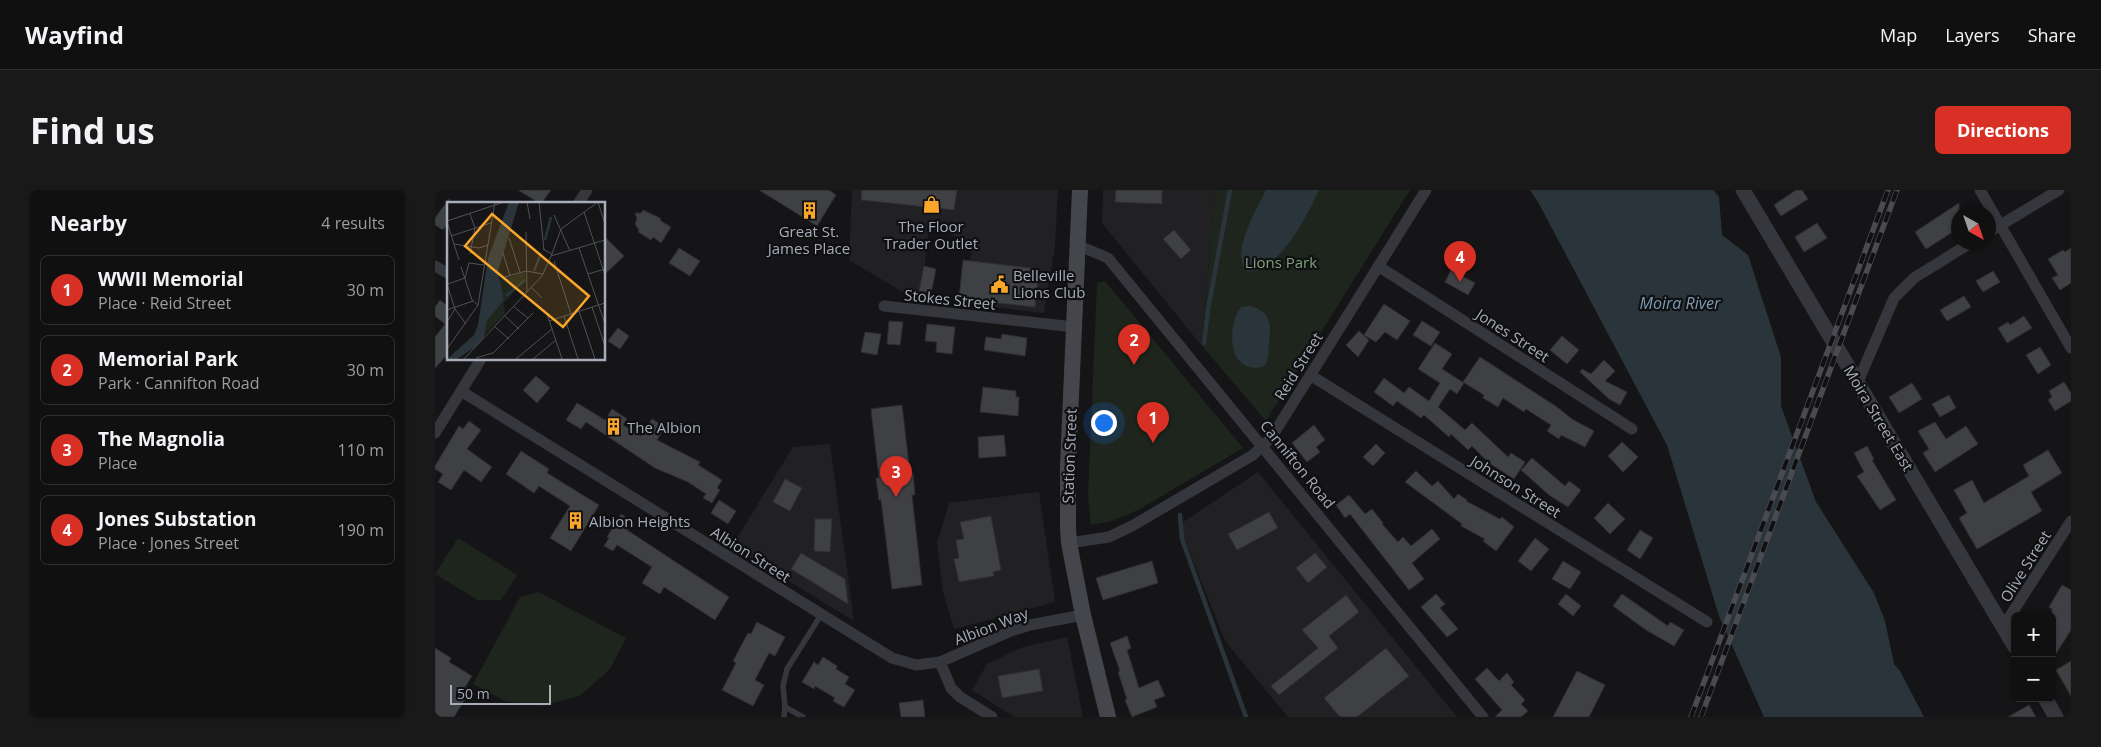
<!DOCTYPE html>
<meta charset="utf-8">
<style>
body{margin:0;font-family:"Open Sans",sans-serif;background:#19191a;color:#f1f3f6}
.controls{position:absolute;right:15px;bottom:15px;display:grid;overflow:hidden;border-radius:8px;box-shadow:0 1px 4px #0004}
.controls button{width:45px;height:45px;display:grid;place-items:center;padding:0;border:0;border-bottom:1px solid #303031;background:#101011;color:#f1f3f6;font:25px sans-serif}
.compass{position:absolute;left:1516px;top:15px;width:45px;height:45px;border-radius:50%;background:#101011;box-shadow:0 1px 4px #0004;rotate:140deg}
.scale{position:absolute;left:15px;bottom:12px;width:101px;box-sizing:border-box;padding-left:5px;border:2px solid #a6acb8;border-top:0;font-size:14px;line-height:18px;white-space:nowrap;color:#a6acb8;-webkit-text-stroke:4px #101012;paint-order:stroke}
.you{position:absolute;left:668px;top:232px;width:18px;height:18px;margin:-12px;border:4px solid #fff;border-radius:50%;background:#1a73e8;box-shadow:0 0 0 8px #1a73e833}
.badge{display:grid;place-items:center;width:32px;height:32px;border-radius:50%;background:#d93025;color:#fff;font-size:16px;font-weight:700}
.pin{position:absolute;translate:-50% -41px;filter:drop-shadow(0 1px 2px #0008)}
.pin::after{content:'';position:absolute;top:26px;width:18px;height:15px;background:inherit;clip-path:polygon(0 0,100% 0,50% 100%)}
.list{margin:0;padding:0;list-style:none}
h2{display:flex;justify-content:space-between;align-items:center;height:65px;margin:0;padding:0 20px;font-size:21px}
h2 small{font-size:16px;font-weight:400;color:#9c9d9f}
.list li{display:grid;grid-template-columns:32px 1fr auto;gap:15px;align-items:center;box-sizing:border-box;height:70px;margin:0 10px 10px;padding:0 10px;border:1px solid #303031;border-radius:8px}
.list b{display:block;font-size:19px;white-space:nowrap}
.list p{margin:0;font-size:16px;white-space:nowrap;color:#9c9d9f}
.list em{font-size:16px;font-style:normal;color:#9c9d9f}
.map{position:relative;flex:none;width:1636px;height:527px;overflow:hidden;border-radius:8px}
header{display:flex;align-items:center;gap:30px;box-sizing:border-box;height:70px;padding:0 25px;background:#101011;border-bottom:1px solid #303031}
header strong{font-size:24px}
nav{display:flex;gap:28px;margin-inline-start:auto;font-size:18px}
.intro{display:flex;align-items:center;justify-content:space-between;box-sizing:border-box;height:120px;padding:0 30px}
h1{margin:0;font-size:35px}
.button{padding:12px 22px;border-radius:8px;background:#d93025;color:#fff;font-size:18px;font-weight:700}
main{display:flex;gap:30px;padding:0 30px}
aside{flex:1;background:#101011;border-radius:8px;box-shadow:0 1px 4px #0004}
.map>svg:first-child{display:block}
</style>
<header>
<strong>Wayfind</strong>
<nav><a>Map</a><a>Layers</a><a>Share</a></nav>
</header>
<div class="intro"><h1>Find us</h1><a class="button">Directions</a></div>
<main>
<aside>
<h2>Nearby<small>4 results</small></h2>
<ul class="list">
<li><span class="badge">1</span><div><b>WWII Memorial</b><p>Place · Reid Street</p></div><em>30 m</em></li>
<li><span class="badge">2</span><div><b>Memorial Park</b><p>Park · Cannifton Road</p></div><em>30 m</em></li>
<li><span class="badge">3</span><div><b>The Magnolia</b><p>Place</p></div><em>110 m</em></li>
<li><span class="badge">4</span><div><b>Jones Substation</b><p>Place · Jones Street</p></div><em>190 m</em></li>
</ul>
</aside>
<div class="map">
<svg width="1636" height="527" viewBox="0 0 1636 527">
<rect width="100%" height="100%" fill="#151517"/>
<g fill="#212124">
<path d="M417,0H623L620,56L609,123L532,114L537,54L494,34L486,108L476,107L414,70Z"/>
<path d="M668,0H780L767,156L667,33Z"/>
<path d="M395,254L419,431L297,356L358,257Z"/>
<path d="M823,282L1022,527H853L790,451L744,335Z"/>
<path d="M604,302L620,412L519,439L508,402L502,353L514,313Z"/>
<path d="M632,447L648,527H579L537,500L552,474L588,457Z"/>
</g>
<g fill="#1d251d">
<path d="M780,0H975L831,231L767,156Z"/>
<path d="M670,91L808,258L703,320L677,331L656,335L653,305L662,93Z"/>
<path d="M23,348L82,385L66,410H43L0,384Z"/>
<path d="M103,402L191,448L175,479L146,505L108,516L70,511L38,494L85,407Z"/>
</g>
<g fill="#2a353b">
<path d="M831,0H884C874,23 842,86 811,81C796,61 821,21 831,0Z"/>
<path d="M1095,0H1278L1284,7L1287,45L1313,65L1346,167V216L1381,312L1439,403L1450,431L1459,474L1465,481L1489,527H1329L1284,426L1232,255L1103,12Z"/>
<path d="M815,116C835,121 837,134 834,153C833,162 834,168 830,176C794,188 790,138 806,117Z"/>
</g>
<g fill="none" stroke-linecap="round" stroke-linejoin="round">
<g stroke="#2a353b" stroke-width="4.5">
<path d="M769,153L773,120L795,0"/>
<path d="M745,325L747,349L811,527"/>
</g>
</g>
<g fill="#3f4044" stroke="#2f2f33">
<path d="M83,0H116L106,14Z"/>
<path d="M324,0H394L401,5L382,36Z"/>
<path d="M427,0H522L519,20L426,10Z"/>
<path d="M681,0H727V14L680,12Z"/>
<path d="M1361,0H1367L1373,9L1346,26L1339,15Z"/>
<path d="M14,9V32L8,40L0,35V28Z"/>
<path d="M1524,13V38L1491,59L1480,42Z"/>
<path d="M208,20L225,28L226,31L236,37L226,53L218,47L216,50L203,42L204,40L200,34L202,29L200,23H206Z"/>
<path d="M1382,33L1392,48L1369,62L1360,47Z"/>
<path d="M739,40L756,60L746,69L728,49Z"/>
<path d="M169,46L189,66L169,85Z"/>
<path d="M244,58L265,71L255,86L234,73Z"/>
<path d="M1636,58V93L1625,100L1617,88L1623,85L1613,69L1628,60L1630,62Z"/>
<path d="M528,70L604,79L600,117L524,109Z"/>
<path d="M489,76L501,79L496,103L484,101Z"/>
<path d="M1016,80L1040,93L1033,105L1010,92Z"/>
<path d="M1558,81L1565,92L1548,102L1541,91Z"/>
<path d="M1529,106L1536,117L1512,131L1505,120Z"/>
<path d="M5,110L14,117V163L0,178V147L10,134L0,126V117Z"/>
<path d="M949,114L975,131L962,150L950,142L941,152L929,145Z"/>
<path d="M1589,126L1597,138L1572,153L1563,138L1573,132L1575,135Z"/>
<path d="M454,131L468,132L465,155L452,154Z"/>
<path d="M987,131L1005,142L996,156L978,145Z"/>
<path d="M492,134L520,137L517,164L501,162L502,152L490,151Z"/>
<path d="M183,138L194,146L185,159L173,151Z"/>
<path d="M924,141L934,150L923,167L911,155Z"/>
<path d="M430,142L446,144L442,165L426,162Z"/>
<path d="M567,144L592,148L590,166L549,160L551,147L566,149Z"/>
<path d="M1127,146L1144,160L1132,174L1115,160Z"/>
<path d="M1000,153L1017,164L1007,179L1029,193L1022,204L1015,199L1003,217L1030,240L1037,233L1073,267L1076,263L1090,272L1079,289L1054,273L1037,256L1033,260L1016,244L1014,247L989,225L986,228L962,211L958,216L939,202L949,188L969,203L974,197L994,211L1005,193L983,179Z"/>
<path d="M1605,157L1616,175L1603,184L1591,165Z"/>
<path d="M1045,167L1122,217L1137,229L1159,241L1150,257L1126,245L1124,249L1112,241L1116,235L1091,219L1089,222L1068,208L1063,217L1048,208L1049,205L1028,192Z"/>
<path d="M1169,170L1180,181L1170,191L1192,202L1185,215L1174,209L1145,182L1147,179L1156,184Z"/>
<path d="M101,186L115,198L102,213L88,200Z"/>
<path d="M1629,192L1636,203V211L1620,221L1613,210L1617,207L1614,201Z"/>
<path d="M1477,193L1487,209L1464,223L1454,207Z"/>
<path d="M548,197L581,201V207H584L583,226L545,222Z"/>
<path d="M1514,205L1521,218L1505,227L1497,214Z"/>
<path d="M142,213L170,230L177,219L192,229L188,235L206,246L217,229L230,237L222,250L265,272L263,275L287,290L282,298L285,300L277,313L268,308L271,304L253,292L220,278L151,232L146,239L131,230Z"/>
<path d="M467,215L475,284L478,283L480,305H477L487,395L457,399L446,310H444L441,288H444L436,219Z"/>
<path d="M34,231L46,240L32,259L57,277L46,292L29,280L16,300L3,292L8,284L0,279V276L24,236L28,239Z"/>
<path d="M1500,232L1511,249L1531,236L1543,254L1500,282L1488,263L1494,259L1483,241Z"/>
<path d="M879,235L890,250L881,257L885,262L872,272L857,253Z"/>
<path d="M569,245L571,266L544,268L543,247Z"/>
<path d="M1187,252L1203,267L1188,282L1173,266Z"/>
<path d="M941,254L950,263L938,276L928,267Z"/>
<path d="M1432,256L1439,269L1437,270L1461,310L1445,320L1422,286L1429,282L1419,263Z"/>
<path d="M1613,260L1627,283L1596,302L1607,321L1542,359L1524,328L1532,323L1519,300L1537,290L1549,313L1594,286L1588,275Z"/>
<path d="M86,261L114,279L112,283L164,315L136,361L115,348L135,316L104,296L99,303L71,284Z"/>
<path d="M1097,268L1130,296L1134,291L1146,300L1133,317L1114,305L1086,280Z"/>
<path d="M981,281L997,296L1003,291L1019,309L1023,304L1032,310L1031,311L1065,329L1067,327L1079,337L1061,361L1048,351L1050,349L1026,336L1027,334L970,292Z"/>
<path d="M350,289L367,298L355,321L338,312Z"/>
<path d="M914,305L930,324L937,319L948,333L947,334L963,352L968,347L976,356L997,339L1005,349L977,373L989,389L974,400L915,324L910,328L901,315Z"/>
<path d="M284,310L301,321L293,334L276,323Z"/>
<path d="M1173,313L1190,329L1175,344L1159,328Z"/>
<path d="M834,322L843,338L802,360L793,344Z"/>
<path d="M186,324L197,331L192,340L294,407L280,430L229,397L225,404L207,393L217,377L182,355L178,361L169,356L174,348L172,347Z"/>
<path d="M556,326L566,380L558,382L559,386L524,392L519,369L524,368L521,350L529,349L525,332Z"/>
<path d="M380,329H397L395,362L379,361Z"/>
<path d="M1205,340L1218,348L1205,369L1192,360Z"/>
<path d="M1100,348L1114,359L1096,381L1083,371Z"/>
<path d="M366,363L410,389L413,414L356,379Z"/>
<path d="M880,363L892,377L873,393L861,378Z"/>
<path d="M717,371L723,393L668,410L661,388Z"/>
<path d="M1128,371L1146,382L1135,399L1117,389Z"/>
<path d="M1627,395L1636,400V440L1617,470V419L1614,417Z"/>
<path d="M1001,404L1010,414L1005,418L1023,439L1012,447L986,417Z"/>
<path d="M1131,404L1146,416L1138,426L1123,414Z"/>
<path d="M1187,404L1233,436L1235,432L1249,440L1239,456L1211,440L1178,416Z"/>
<path d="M911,405L924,422L894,446L903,458L844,505L836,496L883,458L867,440Z"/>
<path d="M322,432L350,447L340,466L334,463L320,490L329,495L318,516L287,500L301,473L298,471L313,443L316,444Z"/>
<path d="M692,446L696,458L692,460L704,498L723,490L730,506L719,510L722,517L697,527L690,510L692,509L683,482L685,481L675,453Z"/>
<path d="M0,458L16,468L14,472L37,486L30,497L35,501L19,527H0Z"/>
<path d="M951,458L974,486L922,527H905L889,508Z"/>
<path d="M388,467L402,476L401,479L414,487L410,494L420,500L409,517L398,511L400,508L380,496L379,499L367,492L379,472L383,475Z"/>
<path d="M1636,471V506L1621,480Z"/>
<path d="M1052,478L1064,491L1072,483L1079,492L1076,495L1090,510L1086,514L1093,521L1086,527H1060L1067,520L1040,489Z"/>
<path d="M604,479L608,501L567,508L563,486Z"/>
<path d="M1142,481L1170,495L1154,527H1118Z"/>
<path d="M488,510L490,527H466L464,513Z"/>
<path d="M1594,515L1601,527H1573Z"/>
</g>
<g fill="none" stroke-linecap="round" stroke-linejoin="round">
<g stroke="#36373c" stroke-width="5.5">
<path d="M349,527L350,517"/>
<path d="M368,527L350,517L348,496L352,479L386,425"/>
</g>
<g stroke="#36373c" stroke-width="11">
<path d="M1545,0L1636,158"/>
<path d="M143,14L152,0"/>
<path d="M1554,42L1624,0"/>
<path d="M642,55L673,68L1048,527"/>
<path d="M0,76L14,84"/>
<path d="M943,76L1197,239"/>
<path d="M449,116L639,137"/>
<path d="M875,185L1272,432"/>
<path d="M1422,194L1459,108L1479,88L1537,52"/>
<path d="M26,201L457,468L481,475L505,472L576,441L595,435L648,425"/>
<path d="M0,243L46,169"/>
<path d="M634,353L674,347L697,336L818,265L836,248L991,0"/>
<path d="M1568,437L1636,331"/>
<path d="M505,472L516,498L525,507L557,527"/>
</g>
<g stroke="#36373c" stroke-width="15">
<path d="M1308,0L1580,457"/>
<path d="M1610,508L1621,527"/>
</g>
<path stroke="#44464c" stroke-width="16" d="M645,0L633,275V337L634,353L648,425L673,527"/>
<defs>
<g id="rail">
<path d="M1256,527L1453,0"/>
<path d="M1266,527L1462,0"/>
</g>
</defs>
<use href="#rail" stroke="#494b51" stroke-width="5.5"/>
<use href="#rail" stroke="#101012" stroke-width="4" stroke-dasharray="11" stroke-linecap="butt"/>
</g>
<defs>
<symbol id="shop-bare" viewBox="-9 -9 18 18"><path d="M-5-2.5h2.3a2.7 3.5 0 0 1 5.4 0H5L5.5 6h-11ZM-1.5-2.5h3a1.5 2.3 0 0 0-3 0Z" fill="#f8a72b" stroke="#101012" stroke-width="2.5" paint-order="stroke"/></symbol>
<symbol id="building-bare" viewBox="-9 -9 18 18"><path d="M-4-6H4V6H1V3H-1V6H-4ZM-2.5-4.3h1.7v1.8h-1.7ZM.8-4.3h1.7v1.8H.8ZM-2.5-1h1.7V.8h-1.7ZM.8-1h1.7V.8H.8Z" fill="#f8a72b" stroke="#101012" stroke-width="2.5" paint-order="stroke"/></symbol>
<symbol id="civic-bare" viewBox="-9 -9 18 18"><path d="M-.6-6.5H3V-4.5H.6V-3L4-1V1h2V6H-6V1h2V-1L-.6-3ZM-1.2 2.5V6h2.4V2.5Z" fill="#f8a72b" stroke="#101012" stroke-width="2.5" paint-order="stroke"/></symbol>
</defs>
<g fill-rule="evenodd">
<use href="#shop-bare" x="484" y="2" width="25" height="25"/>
<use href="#building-bare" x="362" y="8" width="25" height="25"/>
<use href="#civic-bare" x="552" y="82" width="25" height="25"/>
<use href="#building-bare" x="166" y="224" width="25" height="25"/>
<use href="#building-bare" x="128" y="318" width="25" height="25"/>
</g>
<g text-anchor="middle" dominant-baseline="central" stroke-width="4.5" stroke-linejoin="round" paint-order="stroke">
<g font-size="15" fill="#a6acb8" stroke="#101012" text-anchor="start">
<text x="496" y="36" text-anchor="middle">The Floor<tspan x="496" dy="17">Trader Outlet</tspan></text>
<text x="374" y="41" text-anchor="middle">Great St.<tspan x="374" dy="17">James Place</tspan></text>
<text x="578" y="85">Belleville<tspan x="578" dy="17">Lions Club</tspan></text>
<text x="192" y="237">The Albion</text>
<text x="154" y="331">Albion Heights</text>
</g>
<g font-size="15" fill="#7ca37c" stroke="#101012">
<text x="846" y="72">Lions Park</text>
</g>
<g font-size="15" fill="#a6acb8" stroke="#101012">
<text transform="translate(515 109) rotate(6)">Stokes Street</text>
<text transform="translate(1078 145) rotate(33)">Jones Street</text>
<text transform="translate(863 176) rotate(-58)">Reid Street</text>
<text transform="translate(1444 228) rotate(59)">Moira Street East</text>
<text transform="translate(634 266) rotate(-88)">Station Street</text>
<text transform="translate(863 274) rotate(51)">Cannifton Road</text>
<text transform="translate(1081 296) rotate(32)">Johnson Street</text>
<text transform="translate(316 364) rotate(32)">Albion Street</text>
<text transform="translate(1590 376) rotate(-58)">Olive Street</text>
<text transform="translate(556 436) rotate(-21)">Albion Way</text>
</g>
<g font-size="16" font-style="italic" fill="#7c9db4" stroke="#101012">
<text x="1245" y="113">Moira River</text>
</g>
</g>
<g transform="translate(12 12)">
<rect width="158" height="158" fill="#151517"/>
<path d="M78,70V78L57,101L58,112L36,134L40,119L57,98L52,78Z" fill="#1d251d"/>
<path d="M62,0H72L51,69L57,98L40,119L37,135L28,145L10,157H0L27,133L31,123L41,56Z" fill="#2a353b"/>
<path fill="none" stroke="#2a353b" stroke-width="2.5" d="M98,38L104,15M87,69L94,51M59,94L78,78"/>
<path fill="none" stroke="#4f5157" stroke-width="1" d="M80,0L83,17M92,0L97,48M151,0L158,22M137,10L158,73M23,12L28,26L23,52M107,13L123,49M0,19L57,0M0,20L12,58M79,30L80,90M4,34L44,21M62,36L73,70M7,42L32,46L41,43M132,46L158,122M56,51L63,74M105,52L114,27L151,0M104,54L158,38M107,59L124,112M14,65L25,98L31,103M141,72L158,67M18,76L22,61L37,63M54,76L79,69L96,72M0,82L8,107L0,120M1,82L18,76M84,85L95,96M67,105L81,116M145,105L158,144M8,107L19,122M0,108L26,99M132,109L148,157M100,112L115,157M58,114L72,127M117,114L131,157M102,119L158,101M48,125L62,137M0,147L31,103L48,0M29,156L46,151L86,111M17,157L95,74L105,52L96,47M69,157L105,127M86,157L109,138"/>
<path fill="#f8a72b" fill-opacity="0.15" stroke="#f8a72b" stroke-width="2.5" d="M45,12L142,94L116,125L18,44Z"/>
<rect width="158" height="158" fill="none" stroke="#a6acb8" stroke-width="2.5"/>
</g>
</svg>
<div class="controls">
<button>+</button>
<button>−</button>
</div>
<svg class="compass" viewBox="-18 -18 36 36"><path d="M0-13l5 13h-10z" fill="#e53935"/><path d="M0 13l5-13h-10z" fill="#9c9d9f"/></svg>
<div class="scale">50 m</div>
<div class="you"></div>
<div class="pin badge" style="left:718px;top:253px">1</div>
<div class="pin badge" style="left:699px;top:175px">2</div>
<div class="pin badge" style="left:461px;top:307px">3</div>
<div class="pin badge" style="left:1025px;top:92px">4</div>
</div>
</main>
